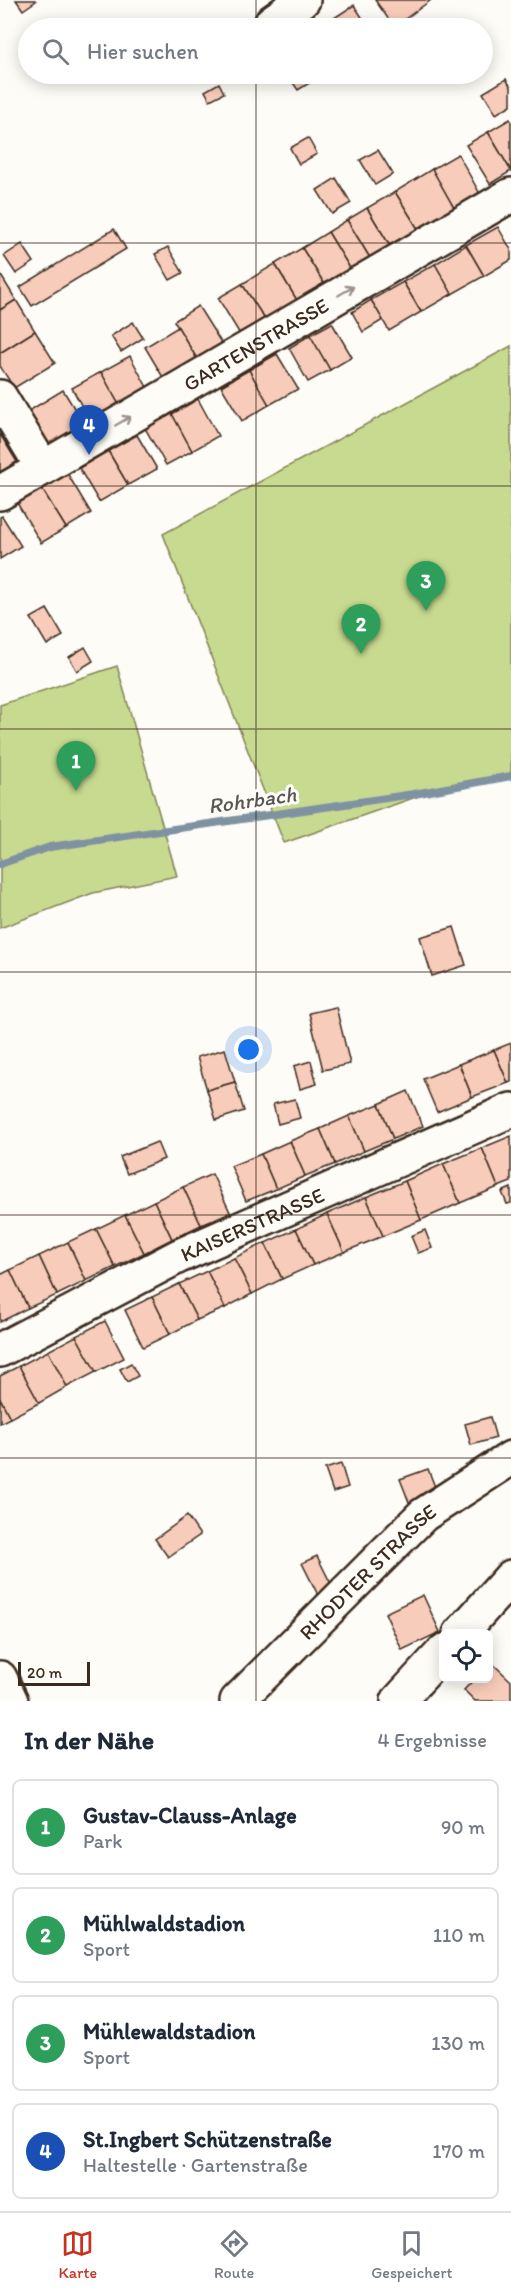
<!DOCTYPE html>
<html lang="de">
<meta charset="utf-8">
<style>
body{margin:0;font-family:Itim,sans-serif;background:#f6f6f7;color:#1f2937}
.controls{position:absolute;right:18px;bottom:18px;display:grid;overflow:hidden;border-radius:9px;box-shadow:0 3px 15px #0003}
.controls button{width:54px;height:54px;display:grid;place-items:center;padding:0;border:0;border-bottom:2px solid #e0e1e3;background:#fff;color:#1f2937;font:30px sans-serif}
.scale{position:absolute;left:18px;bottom:15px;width:72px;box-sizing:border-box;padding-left:6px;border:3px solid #3b2a1e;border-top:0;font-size:16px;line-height:21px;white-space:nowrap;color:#3b2a1e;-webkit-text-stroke:4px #fdfcf7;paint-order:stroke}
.you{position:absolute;left:249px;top:1050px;width:21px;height:21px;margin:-15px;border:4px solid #fff;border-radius:50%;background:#1a73e8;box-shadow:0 0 0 9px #1a73e833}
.badge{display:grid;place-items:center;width:39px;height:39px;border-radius:50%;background:#c8321e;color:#fff;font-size:20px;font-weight:700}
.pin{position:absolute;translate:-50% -50px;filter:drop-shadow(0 2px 3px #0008)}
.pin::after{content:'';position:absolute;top:32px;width:21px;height:18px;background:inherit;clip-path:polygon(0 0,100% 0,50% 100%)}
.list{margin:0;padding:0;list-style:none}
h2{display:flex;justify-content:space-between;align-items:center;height:78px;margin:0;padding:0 24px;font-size:26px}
h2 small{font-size:20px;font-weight:400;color:#747a83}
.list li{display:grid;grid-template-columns:39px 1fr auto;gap:18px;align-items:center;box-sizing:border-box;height:96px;margin:0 12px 12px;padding:0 12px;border:2px solid #e0e1e3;border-radius:9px}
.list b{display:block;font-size:22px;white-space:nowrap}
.list p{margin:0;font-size:20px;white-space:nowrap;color:#747a83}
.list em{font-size:20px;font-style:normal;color:#747a83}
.icon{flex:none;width:33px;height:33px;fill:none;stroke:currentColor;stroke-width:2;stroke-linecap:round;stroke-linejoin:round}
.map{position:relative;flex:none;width:511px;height:1701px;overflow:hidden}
.search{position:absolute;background:#fff;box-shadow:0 3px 15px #0003;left:18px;right:18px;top:18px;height:66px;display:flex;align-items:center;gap:15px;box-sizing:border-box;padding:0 21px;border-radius:33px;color:#747a83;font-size:22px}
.sheet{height:510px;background:#fff}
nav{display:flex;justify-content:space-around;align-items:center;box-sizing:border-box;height:84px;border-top:2px solid #e0e1e3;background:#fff;font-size:16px;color:#747a83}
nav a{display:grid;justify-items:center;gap:3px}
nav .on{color:#c8321e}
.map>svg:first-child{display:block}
</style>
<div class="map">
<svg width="511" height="1701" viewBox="0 0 511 1701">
<rect width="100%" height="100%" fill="#fdfcf7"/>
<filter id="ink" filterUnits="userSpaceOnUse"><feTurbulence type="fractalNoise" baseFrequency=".0167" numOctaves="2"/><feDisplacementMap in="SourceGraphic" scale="12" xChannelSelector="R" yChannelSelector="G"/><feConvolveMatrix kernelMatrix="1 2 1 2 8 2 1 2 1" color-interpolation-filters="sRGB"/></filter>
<g filter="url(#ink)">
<g fill="#c8da8f" stroke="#828256" stroke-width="1.5">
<path d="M511,346V774L419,796L284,843L163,534Z"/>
<path d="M117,666L177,876L93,893L0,928V705Z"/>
</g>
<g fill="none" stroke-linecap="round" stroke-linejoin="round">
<path stroke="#7f92a1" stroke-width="8" d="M0,864L50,847L414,794L511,776"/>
</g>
<g fill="#f8ccbb" stroke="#3b2a1e" stroke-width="1.5">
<path d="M16,0H35L36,1L23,10Z"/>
<path d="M375,0H431L394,27Z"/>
<path d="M354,5L369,28H332L328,22Z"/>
<path d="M328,22L332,28H318Z"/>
<path d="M287,74H324L298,90Z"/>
<path d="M506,79L511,87V105L496,114L483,93Z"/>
<path d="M219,83L224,93L210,100L205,91Z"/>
<path d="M510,119L511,121V171L488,132Z"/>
<path d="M488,132L511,171L490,184L466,145Z"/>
<path d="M308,138L317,154L299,164L290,148Z"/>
<path d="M378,150L393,174L375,185L360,160Z"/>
<path d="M458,154L480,194L454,208L432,169Z"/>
<path d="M432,169L454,208L418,229L395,192Z"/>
<path d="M336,178L351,203L332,214L317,190Z"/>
<path d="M395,192L418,229L390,246L367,208Z"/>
<path d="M367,208L390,246L370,258L347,220Z"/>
<path d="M347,220L370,258L351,270L328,232Z"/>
<path d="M498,227L511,250V260L484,276L466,245Z"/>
<path d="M114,229L126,249L32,306L20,287Z"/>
<path d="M328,232L351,270L325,285L302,248Z"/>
<path d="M22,244L34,262L16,274L4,256Z"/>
<path d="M466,245L484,276L452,294L435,264Z"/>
<path d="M168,247L183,273L170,280L155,254Z"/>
<path d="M302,248L325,285L298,302L275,264Z"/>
<path d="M275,264L298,302L266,321L242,284Z"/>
<path d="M435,264L452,294L421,312L403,282Z"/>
<path d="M0,274L16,300L0,310Z"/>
<path d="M403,282L421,312L389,331L371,300Z"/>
<path d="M242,284L266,321L241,336L218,298Z"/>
<path d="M16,300L35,331L0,353V310Z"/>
<path d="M371,300L383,320L363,332L352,312Z"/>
<path d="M198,306L222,344L197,359L174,321Z"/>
<path d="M133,322L143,338L121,352L111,336Z"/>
<path d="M332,323L352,357L330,370L310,335Z"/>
<path d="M178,327L197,359L164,379L145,347Z"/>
<path d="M35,331L55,363L14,388L0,366V353Z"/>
<path d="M310,335L330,370L308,382L289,348Z"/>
<path d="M277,354L298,389L269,405L249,370Z"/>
<path d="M130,356L148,389L119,405L101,372Z"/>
<path d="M249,370L269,405L242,421L221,386Z"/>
<path d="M101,372L119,405L90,421L72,388Z"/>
<path d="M63,390L84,424L48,446L27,412Z"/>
<path d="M198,399L218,436L192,451L172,414Z"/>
<path d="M172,414L192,451L166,465L145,428Z"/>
<path d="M0,434L17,462L0,472Z"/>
<path d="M137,435L157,469L128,485L108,451Z"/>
<path d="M108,451L128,485L99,502L79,468Z"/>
<path d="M67,473L91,513L66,528L42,489Z"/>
<path d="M42,489L66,528L41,543L17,503Z"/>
<path d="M2,516L21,546L0,559V517Z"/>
<path d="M47,609L63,636L47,645L31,618Z"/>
<path d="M85,647L93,661L77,671L69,657Z"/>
<path d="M454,927L466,965L432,976L420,937Z"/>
<path d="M336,1007L350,1064L323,1070L309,1013Z"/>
<path d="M511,1043V1082L508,1083L494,1050Z"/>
<path d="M225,1049L235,1082L207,1090L197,1057Z"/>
<path d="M494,1050L508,1083L472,1097L459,1064Z"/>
<path d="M311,1061L317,1084L300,1089L294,1066Z"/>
<path d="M459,1064L472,1097L437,1112L423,1079Z"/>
<path d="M235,1082L244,1111L216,1120L207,1090Z"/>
<path d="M408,1091L423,1126L393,1139L379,1104Z"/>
<path d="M295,1099L300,1118L278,1124L273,1104Z"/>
<path d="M379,1104L393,1139L364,1151L349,1116Z"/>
<path d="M349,1116L364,1151L335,1164L320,1129Z"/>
<path d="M320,1129L335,1164L305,1176L290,1141Z"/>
<path d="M511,1136V1182L498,1187L482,1148Z"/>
<path d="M290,1141L305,1176L276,1189L261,1154Z"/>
<path d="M157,1142L164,1159L127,1174L120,1157Z"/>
<path d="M482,1148L498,1187L460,1203L443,1164Z"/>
<path d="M261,1154L276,1189L246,1201L231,1166Z"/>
<path d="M443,1164L460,1203L421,1220L405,1181Z"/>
<path d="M212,1174L230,1212L201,1225L183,1187Z"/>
<path d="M405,1181L421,1220L383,1236L366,1197Z"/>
<path d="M183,1187L201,1225L172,1239L154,1201Z"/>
<path d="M511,1188V1203L507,1204L502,1192Z"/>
<path d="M366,1197L383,1236L344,1252L327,1214Z"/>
<path d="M154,1201L172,1239L144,1253L125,1215Z"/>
<path d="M327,1214L344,1252L313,1265L296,1229Z"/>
<path d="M125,1215L144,1253L115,1267L96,1229Z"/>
<path d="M96,1229L115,1267L86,1281L68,1242Z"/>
<path d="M296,1229L313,1265L282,1279L265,1243Z"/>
<path d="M425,1230L432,1248L418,1253L411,1236Z"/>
<path d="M68,1242L86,1281L57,1295L39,1256Z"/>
<path d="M265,1243L282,1279L252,1294L234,1258Z"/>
<path d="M39,1256L57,1295L28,1308L10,1270Z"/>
<path d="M234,1258L252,1294L225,1308L207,1271Z"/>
<path d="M10,1270L28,1308L0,1322V1275Z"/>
<path d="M207,1271L225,1308L197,1320L179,1284Z"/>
<path d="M179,1284L197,1320L170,1334L152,1297Z"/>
<path d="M152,1297L170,1334L143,1347L125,1310Z"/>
<path d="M105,1321L124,1358L96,1372L76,1336Z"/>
<path d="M76,1336L96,1372L67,1387L48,1351Z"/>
<path d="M48,1351L67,1387L39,1403L19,1366Z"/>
<path d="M131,1363L138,1376L127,1382L120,1369Z"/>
<path d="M19,1366L39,1403L10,1418L0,1398V1376Z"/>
<path d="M0,1398L10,1418L0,1423Z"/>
<path d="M490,1417L496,1438L471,1445L465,1424Z"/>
<path d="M341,1464L348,1487L333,1492L325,1469Z"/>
<path d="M428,1469L437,1492L409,1502L400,1479Z"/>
<path d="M187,1516L200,1535L168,1557L155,1539Z"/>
<path d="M317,1556L337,1596L322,1603L302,1563Z"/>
<path d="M423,1595L440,1632L402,1650L385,1613Z"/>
<path d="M491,1662L511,1681V1701H475L464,1690L475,1678H488V1664Z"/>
</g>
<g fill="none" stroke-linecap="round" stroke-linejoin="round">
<defs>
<g id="minor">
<path d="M272,22L303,0"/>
<path d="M0,397L43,468"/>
<path id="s1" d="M0,493L511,195"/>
<path d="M460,1634L511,1577"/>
<path d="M0,1678L11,1701"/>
<path id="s2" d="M237,1701L423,1515L511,1458"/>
<path d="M398,1701L444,1651"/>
</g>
<g id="major">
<path id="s3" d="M0,1350L179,1256L511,1110"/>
</g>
</defs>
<use href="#minor" stroke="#3b2a1e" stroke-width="38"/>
<use href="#major" stroke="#3b2a1e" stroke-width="38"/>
<use href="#minor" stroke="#fdfcf7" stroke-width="33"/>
<use href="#major" stroke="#fdfcf7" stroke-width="33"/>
</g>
<defs><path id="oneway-shaft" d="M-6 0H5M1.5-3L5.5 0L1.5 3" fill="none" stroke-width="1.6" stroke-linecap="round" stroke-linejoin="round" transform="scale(1.5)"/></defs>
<g stroke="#9c938a">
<use href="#oneway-shaft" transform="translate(346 291) rotate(-30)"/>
<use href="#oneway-shaft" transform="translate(123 421) rotate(-30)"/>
</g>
</g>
<path fill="none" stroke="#3b2a1e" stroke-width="1.5" stroke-opacity="0.55" d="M256,0V28M256,74V1701M0,243H511M0,486H511M0,729H511M0,972H511M0,1215H511M0,1458H511"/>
<g text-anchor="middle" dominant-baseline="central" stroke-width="6" stroke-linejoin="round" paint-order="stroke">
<g font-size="21" fill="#3b2a1e" stroke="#fdfcf7">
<text stroke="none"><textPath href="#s1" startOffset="296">GARTENSTRASSE</textPath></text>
<text stroke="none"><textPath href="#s3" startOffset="282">KAISERSTRASSE</textPath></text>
<text stroke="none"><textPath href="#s2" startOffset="184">RHODTER STRASSE</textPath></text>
</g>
<g font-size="22" font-style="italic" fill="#585554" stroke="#fdfcf7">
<text transform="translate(252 800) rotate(-8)">Rohrbach</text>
</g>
</g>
</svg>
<div class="controls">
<button><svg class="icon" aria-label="locate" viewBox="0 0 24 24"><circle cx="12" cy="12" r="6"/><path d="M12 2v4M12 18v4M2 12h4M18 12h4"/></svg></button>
</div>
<div class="scale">20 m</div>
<div class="you"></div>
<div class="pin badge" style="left:76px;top:791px;background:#2e9e5b">1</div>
<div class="pin badge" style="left:361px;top:654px;background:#2e9e5b">2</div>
<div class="pin badge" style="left:426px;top:611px;background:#2e9e5b">3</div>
<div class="pin badge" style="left:89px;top:455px;background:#1a4fb4">4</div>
<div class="search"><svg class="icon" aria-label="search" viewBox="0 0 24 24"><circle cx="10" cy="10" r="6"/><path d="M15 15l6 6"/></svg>Hier suchen</div>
</div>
<section class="sheet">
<h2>In der Nähe<small>4 Ergebnisse</small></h2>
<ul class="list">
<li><span class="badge" style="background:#2e9e5b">1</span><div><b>Gustav-Clauss-Anlage</b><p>Park</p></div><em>90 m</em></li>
<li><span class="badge" style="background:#2e9e5b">2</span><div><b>Mühlwaldstadion</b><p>Sport</p></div><em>110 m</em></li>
<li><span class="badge" style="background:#2e9e5b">3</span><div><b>Mühlewaldstadion</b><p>Sport</p></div><em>130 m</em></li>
<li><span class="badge" style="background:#1a4fb4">4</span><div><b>St.Ingbert Schützenstraße</b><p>Haltestelle · Gartenstraße</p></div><em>170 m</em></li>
</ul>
</section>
<nav>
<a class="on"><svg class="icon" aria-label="map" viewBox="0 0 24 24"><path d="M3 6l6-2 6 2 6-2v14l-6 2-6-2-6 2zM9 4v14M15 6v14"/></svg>Karte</a>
<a><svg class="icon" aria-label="directions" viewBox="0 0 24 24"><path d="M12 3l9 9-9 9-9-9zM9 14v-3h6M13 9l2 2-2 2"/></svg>Route</a>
<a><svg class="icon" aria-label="saved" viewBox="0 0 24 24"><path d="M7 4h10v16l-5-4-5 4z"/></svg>Gespeichert</a>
</nav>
